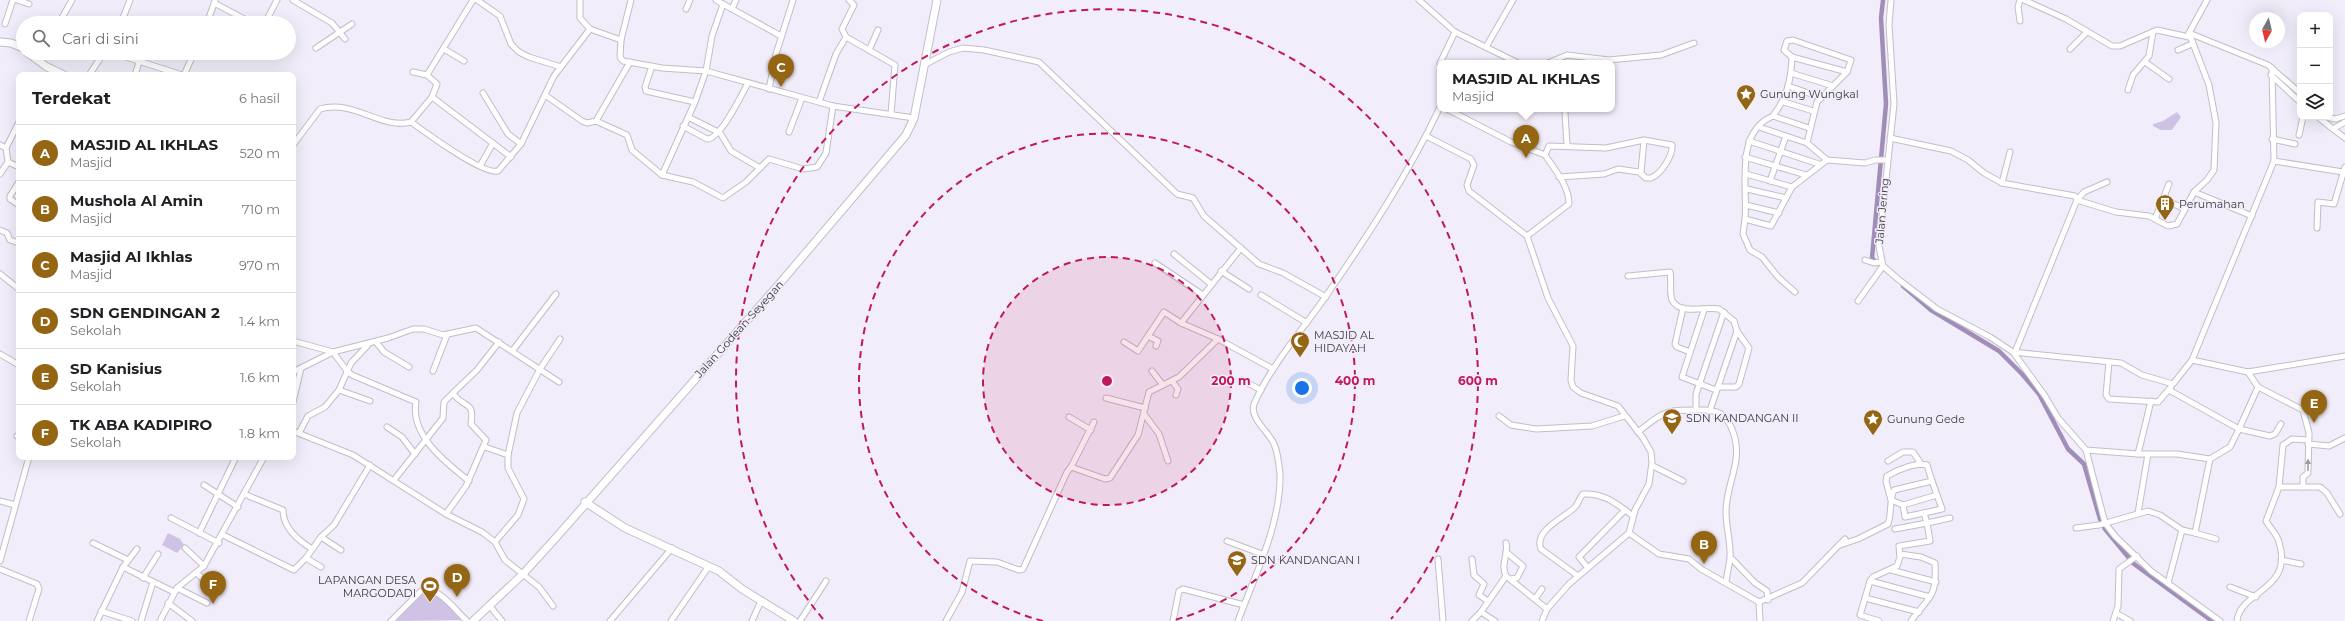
<!DOCTYPE html>
<html lang="id">
<meta charset="utf-8">
<style>
body{margin:0;font-family:Montserrat,sans-serif;background:#f2f2f2;color:#202124}
.controls{position:absolute;right:12px;top:12px;display:grid;overflow:hidden;border-radius:8px;box-shadow:0 4px 16px #0002}
.controls button{width:36px;height:36px;display:grid;place-items:center;padding:0;border:0;border-bottom:1px solid #e0e0e0;background:#fff;color:#202124;font:20px sans-serif}
.compass{position:absolute;left:2249px;top:12px;width:36px;height:36px;border-radius:50%;background:#fff;box-shadow:0 4px 16px #0002;rotate:188deg}
.you{position:absolute;left:1302px;top:388px;width:14px;height:14px;margin:-10px;border:3px solid #fff;border-radius:50%;background:#1a73e8;box-shadow:0 0 0 6px #1a73e833}
.badge{display:grid;place-items:center;width:26px;height:26px;border-radius:50%;background:#946513;color:#fff;font-size:13px;font-weight:700}
.pin{position:absolute;translate:-50% -33px;filter:drop-shadow(0 1px 2px #0008)}
.pin::after{content:'';position:absolute;top:21px;width:14px;height:12px;background:inherit;clip-path:polygon(0 0,100% 0,50% 100%)}
.popup{position:absolute;left:1437px;top:60px;width:178px;height:52px;box-sizing:border-box;display:grid;place-content:center;border-radius:8px;background:#fff;filter:drop-shadow(0 1px 3px #0005);font-size:13px;white-space:nowrap;color:#757577}
.popup b{font-size:15px;color:#202124}
.popup::after{content:'';position:absolute;left:50%;top:100%;margin-left:-8px;border:8px solid transparent;border-top-color:#fff}
.list{margin:0;padding:0;list-style:none}
h2{display:flex;justify-content:space-between;align-items:center;height:52px;margin:0;padding:0 16px;font-size:17px}
h2 small{font-size:13px;font-weight:400;color:#757577}
.list li{display:grid;grid-template-columns:26px 1fr auto;gap:12px;align-items:center;box-sizing:border-box;height:56px;padding:0 16px;border-top:1px solid #e0e0e0}
.list b{display:block;font-size:15px;white-space:nowrap}
.list p{margin:0;font-size:13px;white-space:nowrap;color:#757577}
.list em{font-size:13px;font-style:normal;color:#757577}
.icon{flex:none;width:22px;height:22px;fill:none;stroke:currentColor;stroke-width:2;stroke-linecap:round;stroke-linejoin:round}
.map{position:relative;flex:none;width:2345px;height:621px;overflow:hidden}
.search{position:absolute;background:#fff;box-shadow:0 4px 16px #0002;left:16px;top:16px;width:280px;height:44px;display:flex;align-items:center;gap:10px;box-sizing:border-box;padding:0 14px;border-radius:22px;color:#757577;font-size:15px}
.panel{position:absolute;background:#fff;box-shadow:0 4px 16px #0002;left:16px;top:72px;width:280px;height:388px;border-radius:8px}
.map>svg:first-child{display:block}
</style>
<div class="map">
<svg width="2345" height="621" viewBox="0 0 2345 621">
<rect width="100%" height="100%" fill="#f2edfa"/>
<g fill="#d0c2e4">
<path d="M2177,112L2181,117L2172,130H2161L2153,126V124L2163,121Z"/>
<path d="M168,533L180,539L184,545L177,553L162,545Z"/>
<path d="M429,585L467,620L396,621Z"/>
</g>
<g fill="none" stroke-linecap="round" stroke-linejoin="round">
<g stroke="#a08eb8" stroke-width="4.5">
<path d="M1878,264L1872,258L1886,104L1881,18L1883,0"/>
<path d="M1903,286L1931,310L1999,351L2022,374L2039,394L2068,449L2084,464L2100,519L2105,529L2134,564L2212,621"/>
</g>
<defs>
<g id="street">
<path d="M17,0L29,4"/>
<path d="M293,0L332,23L345,39"/>
<path d="M477,0L500,16L511,44L519,52L529,57L561,67"/>
<path d="M580,0V18L590,29"/>
<path d="M849,0L854,5L842,29L846,37L895,65L891,114"/>
<path d="M1419,0L1455,32L1440,63"/>
<path d="M1891,0L1889,25L1894,104L1879,246L1883,266L1898,279L1937,309L1990,337L2013,352L2045,396L2058,418L2086,450L2105,523L2115,536L2151,571L2220,621"/>
<path d="M2020,0L2018,7L2020,21"/>
<path d="M2024,0L2066,19L2112,46H2120L2157,30L2189,37"/>
<path d="M2207,0L2189,33L2209,85L2216,123L2214,170L2207,180L2194,192L2252,216"/>
<path d="M214,3L252,23"/>
<path d="M723,4L781,36"/>
<path d="M686,9L690,0"/>
<path d="M732,9L736,0"/>
<path d="M59,23L72,0"/>
<path d="M121,23L130,0"/>
<path d="M207,23L215,1"/>
<path d="M265,23L277,0"/>
<path d="M5,24L13,0"/>
<path d="M1455,32L1518,63"/>
<path d="M2189,33L2268,65L2300,93"/>
<path d="M621,40L620,57L623,61L662,68L706,71L833,106L914,118"/>
<path d="M1486,47L1513,0"/>
<path d="M316,48L352,24"/>
<path d="M444,49L464,61"/>
<path d="M2070,49L2087,32"/>
<path d="M869,50L878,30"/>
<path d="M2178,50L2192,44"/>
<path d="M114,53L182,75"/>
<path d="M1792,57L1847,72L1817,102L1807,143L1827,160"/>
<path d="M38,59L42,53"/>
<path d="M2145,62L2169,79"/>
<path d="M1548,63L1567,55L1609,60L1661,55L1694,43"/>
<path d="M924,65L949,52L963,48L984,50L1039,62L1177,194L1193,198L1204,216L1259,264L1283,273L1326,297"/>
<path d="M652,66L645,87L646,91L695,102"/>
<path d="M413,72L427,75"/>
<path d="M1791,73L1833,86"/>
<path d="M89,75L104,53"/>
<path d="M135,75L142,53"/>
<path d="M184,75L194,53"/>
<path d="M2271,75L2300,102"/>
<path d="M1788,86L1820,97"/>
<path d="M769,89L776,54L793,0"/>
<path d="M2128,90L2133,75L2149,56L2153,32"/>
<path d="M483,93L508,134L521,144"/>
<path d="M545,95L582,121L587,123L596,121L630,62"/>
<path d="M432,97L511,157"/>
<path d="M819,102L836,54L846,37"/>
<path d="M1784,102L1813,111"/>
<path d="M1447,109L1511,142L1545,155"/>
<path d="M1565,113L1567,145"/>
<path d="M1773,116C1787,97 1791,81 1792,57L1784,50L1787,41L1793,40L1851,60L1847,72"/>
<path d="M688,117L718,132"/>
<path d="M2318,117L2333,129L2345,122"/>
<path d="M2327,117L2335,119L2345,116"/>
<path d="M596,121L627,135L632,150L662,175L693,182L723,198L746,182L769,159L803,169L817,167L826,153L833,106"/>
<path d="M411,122L432,97L437,84L427,75L473,0"/>
<path d="M683,126L707,139C720,140 742,94 748,83"/>
<path d="M1759,127L1807,143"/>
<path d="M1809,128L1773,116C1734,132 1748,187 1745,219L1771,226L1792,187L1827,160L1865,163L1875,160H1887"/>
<path d="M2333,129L2345,138"/>
<path d="M719,131L731,151L760,168"/>
<path d="M789,132L802,98"/>
<path d="M2299,135L2303,117"/>
<path d="M1426,136L1471,159L1474,165L1467,185L1469,191L1527,236L1548,298L1573,346L1571,380L1573,387L1581,393L1618,406L1643,438L1651,452L1652,462L1649,484L1635,510L1629,533L1569,584L1547,609L1542,621"/>
<path d="M1890,138L1951,151L1968,160L1984,173L2002,183L2075,196L2077,200L2116,212L2149,216L2168,226L2177,224L2194,192"/>
<path d="M2272,139L2295,144"/>
<path d="M1749,141L1819,164"/>
<path d="M0,145L6,148"/>
<path d="M293,145L320,109C354,99 381,130 411,122C425,132 483,175 498,171L521,144L554,76L590,29L621,40L631,0"/>
<path d="M1745,157L1806,175"/>
<path d="M2274,161L2343,172"/>
<path d="M8,162L19,167"/>
<path d="M480,166L493,143"/>
<path d="M1641,172L1644,140"/>
<path d="M0,174L8,162L6,148L19,122"/>
<path d="M1746,174L1792,187"/>
<path d="M662,175L695,102L706,71L712,36L723,4L716,0"/>
<path d="M1770,181L1786,136"/>
<path d="M19,182L10,196V199L19,205"/>
<path d="M2002,183L2010,152"/>
<path d="M1747,189L1786,198"/>
<path d="M2163,199L2185,209"/>
<path d="M1746,205L1779,213"/>
<path d="M1745,219L1743,234L1750,250L1762,257L1778,277L1795,292"/>
<path d="M2155,219L2169,184"/>
<path d="M2317,228L2318,202L2334,204L2345,167"/>
<path d="M0,230L7,233L10,240L19,243"/>
<path d="M1527,236L1569,204C1569,186 1555,170 1545,155L1549,146L1606,148L1644,140L1672,145C1673,156 1661,174 1651,178H1646L1639,172L1618,169L1604,174L1559,177"/>
<path d="M1174,254L1211,284"/>
<path d="M1865,260L1874,263L1881,262"/>
<path d="M1155,263L1203,295"/>
<path d="M1221,271L1249,289"/>
<path d="M0,274L19,289"/>
<path d="M1628,276L1670,272C1672,280 1669,292 1672,300C1680,316 1707,306 1719,309L1734,321L1737,331L1710,410"/>
<path d="M1261,295L1307,323"/>
<path d="M1858,301L1883,266"/>
<path d="M1683,308L1675,344L1677,347L1690,352"/>
<path d="M1704,310L1682,377L1716,390"/>
<path d="M1148,336L1158,341L1156,346"/>
<path d="M1218,339L1181,323L1241,248"/>
<path d="M293,341L333,352L347,371L352,375L416,402C410,435 445,462 469,481"/>
<path d="M376,342L384,352L409,367"/>
<path d="M1124,342L1138,351L1164,312L1181,323"/>
<path d="M513,350L556,294"/>
<path d="M2013,352L2121,363L2142,375L2173,384L2192,360L2248,372L2345,356"/>
<path d="M2015,352L2077,200L2084,192L2107,182"/>
<path d="M0,354L19,365"/>
<path d="M2192,360L2274,161L2272,68"/>
<path d="M2109,362L2106,395L2109,399L2158,402L2171,387"/>
<path d="M433,371L447,335"/>
<path d="M1152,371L1163,385"/>
<path d="M293,372L333,352L388,338L413,329H424L443,335L476,328L559,382"/>
<path d="M2248,372L2258,387"/>
<path d="M1242,380L1261,390"/>
<path d="M1172,381L1178,389L1176,395"/>
<path d="M1718,387H1736L1739,384L1749,348L1737,331"/>
<path d="M339,390L351,363L368,345"/>
<path d="M2169,390L2239,429L2258,387L2303,410L2309,433L2308,473L2303,477V487"/>
<path d="M1106,398L1145,408"/>
<path d="M293,402L301,368"/>
<path d="M1696,410V394L1724,312"/>
<path d="M1144,414L1159,434L1168,461"/>
<path d="M1499,416L1511,425L1536,429L1592,426L1624,416"/>
<path d="M1069,417L1091,430"/>
<path d="M387,427L402,437L415,454"/>
<path d="M293,431L353,455L446,514L482,532L495,542L505,560L539,587L553,606"/>
<path d="M1638,432C1666,410 1665,410 1701,410C1718,410 1725,413 1732,429C1745,461 1726,481 1726,512C1726,527 1731,543 1730,558C1729,566 1727,574 1726,582"/>
<path d="M299,433L308,416L325,407L339,390L370,401"/>
<path d="M17,436L19,437"/>
<path d="M2308,444L2329,446L2345,438"/>
<path d="M485,447L508,455"/>
<path d="M2138,454L2151,401"/>
<path d="M2210,459L2230,447L2239,429L2270,436L2275,434L2281,424"/>
<path d="M1888,461L1903,452H1913L1921,464"/>
<path d="M1653,466L1683,481"/>
<path d="M1071,467L1094,422"/>
<path d="M394,480L443,418L444,402L453,393"/>
<path d="M204,485L238,507"/>
<path d="M2279,487L2283,445L2292,439L2308,440"/>
<path d="M244,494L283,510C283,528 298,540 312,549"/>
<path d="M0,501L15,505"/>
<path d="M1903,505L1905,517L1942,509L1932,481"/>
<path d="M1924,513L1927,523L1950,518"/>
<path d="M2138,513L2148,454"/>
<path d="M446,514L466,486L486,440L471,424C475,399 463,409 453,393L477,370L499,342"/>
<path d="M171,518L219,543"/>
<path d="M2076,528L2099,525L2148,511L2160,515L2182,530L2195,533L2210,459L2177,454H2138L2086,450"/>
<path d="M199,533L236,457"/>
<path d="M1629,533L1659,554L1689,559L1701,569L1759,602L1802,583L1845,539"/>
<path d="M2195,533L2216,539"/>
<path d="M223,535L294,570L306,558L321,537L341,550"/>
<path d="M321,537L334,525L370,465"/>
<path d="M1227,541L1262,554"/>
<path d="M495,542L518,515L524,499L508,468V455L517,413L540,369L560,339"/>
<path d="M93,543L128,560"/>
<path d="M1840,545L1858,539L1888,524C1892,513 1889,501 1894,490L1932,481L1927,465C1916,462 1897,470 1887,476L1886,481L1891,500L1903,505L1937,495"/>
<path d="M185,548L204,566"/>
<path d="M1506,552L1523,566L1517,578L1511,579"/>
<path d="M1900,554L1921,557L1935,563C1937,598 1930,595 1911,621"/>
<path d="M1730,557L1755,583L1767,591L1768,600"/>
<path d="M306,558L321,567"/>
<path d="M1438,559L1443,621"/>
<path d="M1472,559L1474,575L1484,584L1479,595L1488,601"/>
<path d="M2281,560L2301,564"/>
<path d="M0,561L29,457"/>
<path d="M123,567L137,549"/>
<path d="M1588,568L1579,557L1625,510"/>
<path d="M0,569L37,584L39,589L29,621"/>
<path d="M1891,570L1936,582"/>
<path d="M197,573L215,593"/>
<path d="M1506,576C1500,564 1509,554 1506,543"/>
<path d="M1578,576L1541,549C1533,530 1566,517 1575,507C1579,503 1579,498 1583,494C1605,493 1617,504 1633,516"/>
<path d="M143,578L158,554"/>
<path d="M1870,581L1930,597"/>
<path d="M2168,583L2182,530"/>
<path d="M2230,587L2256,597"/>
<path d="M177,588L207,603"/>
<path d="M1865,598L1919,612"/>
<path d="M1535,599L1542,589"/>
<path d="M1759,602L1760,621"/>
<path d="M168,603L192,621"/>
<path d="M489,605L502,621"/>
<path d="M101,611L132,621"/>
<path d="M1481,612L1495,621"/>
<path d="M2116,613L2130,621"/>
<path d="M97,621L123,567L174,592"/>
<path d="M141,621L153,582"/>
<path d="M160,621L177,588L204,566L264,457"/>
<path d="M391,621L421,591C437,584 456,611 467,621"/>
<path d="M610,621L672,548"/>
<path d="M671,621L709,566"/>
<path d="M752,621L761,601"/>
<path d="M800,621L826,581"/>
<path d="M946,621L962,592L970,561L997,562L1019,570L1023,569L1067,472L1071,467L1105,479L1110,478L1138,435L1149,392L1179,377L1218,339L1273,369"/>
<path d="M1173,621L1179,591L1183,589L1244,605"/>
<path d="M1238,621C1255,575 1281,524 1280,474C1279,464 1278,453 1274,444C1269,432 1249,418 1254,404C1271,365 1301,332 1326,296C1367,237 1409,173 1440,107"/>
<path d="M1472,621L1481,612L1506,576L1547,609"/>
<path d="M1879,621L1860,615L1870,581L1873,577L1897,566L1900,557L1899,546L1930,541L1927,523L1895,529"/>
<path d="M2113,621L2118,606L2119,569L2137,556"/>
<path d="M2237,621C2240,590 2294,591 2279,542C2277,534 2270,528 2266,521L2279,487H2320L2327,493L2340,514"/>
</g>
<g id="secondary">
<path d="M0,42L11,43L23,48"/>
<path d="M28,53L47,67L64,75"/>
<path d="M585,502L625,528L719,571L742,589L794,621"/>
<path d="M473,621L523,574L553,541L781,282L906,135L914,118L937,0"/>
</g>
</defs>
<use href="#street" stroke="#c2bdc9" stroke-width="7"/>
<use href="#secondary" stroke="#c2bdc9" stroke-width="9"/>
<use href="#street" stroke="#fff" stroke-width="5"/>
<use href="#secondary" stroke="#fff" stroke-width="7"/>
</g>
<defs><path id="oneway-solid" d="M-6-.8H1V-3.2L6.5 0L1 3.2V.8H-6Z"/></defs>
<use fill="#9e9da0" href="#oneway-solid" transform="translate(2308 465) rotate(-90)"/>
<circle cx="1107" cy="381" r="124" fill="#c2185b" fill-opacity=".12"/>
<g fill="none" stroke="#c2185b" stroke-width="2" stroke-dasharray="7 5">
<circle cx="1107" cy="381" r="124"/>
<path d="M1043 621A248 248 0 1 1 1171 621"/>
<path d="M823 619A371 371 0 1 1 1391 619"/>
</g>
<defs>
<symbol id="sight-pin" viewBox="-11 -11 22 30"><path d="M0 17L-7.5 6A9.5 9.5 0 1 1 7.5 6Z" fill="#946513" stroke="#f2edfa"/><path d="M0-6L1.8-2.2L6-1.7L2.9 1.2L3.7 5.4L0 3.3L-3.7 5.4L-2.9 1.2L-6-1.7L-1.8-2.2Z" fill="#fff"/></symbol>
<symbol id="building-pin" viewBox="-11 -11 22 30"><path d="M0 17L-7.5 6A9.5 9.5 0 1 1 7.5 6Z" fill="#946513" stroke="#f2edfa"/><path d="M-4-6H4V6H1V3H-1V6H-4ZM-2.5-4.3h1.7v1.8h-1.7ZM.8-4.3h1.7v1.8H.8ZM-2.5-1h1.7V.8h-1.7ZM.8-1h1.7V.8H.8Z" fill="#fff"/></symbol>
<symbol id="mosque-pin" viewBox="-11 -11 22 30"><path d="M0 17L-7.5 6A9.5 9.5 0 1 1 7.5 6Z" fill="#946513" stroke="#f2edfa"/><path d="M3.5-4.9A6 6 0 1 0 3.5 4.9A5 5 0 1 1 3.5-4.9Z" fill="#fff"/></symbol>
<symbol id="school-pin" viewBox="-11 -11 22 30"><path d="M0 17L-7.5 6A9.5 9.5 0 1 1 7.5 6Z" fill="#946513" stroke="#f2edfa"/><path d="M0-5L7-2L0 1L-7-2ZM-4 1L0 2.5L4 1V4Q0 6-4 4Z" fill="#fff"/></symbol>
<symbol id="stadium-pin" viewBox="-11 -11 22 30"><path d="M0 17L-7.5 6A9.5 9.5 0 1 1 7.5 6Z" fill="#946513" stroke="#f2edfa"/><path d="M0-5a6.5 5 0 1 0 0 10a6.5 5 0 1 0 0-10ZM-3.5-1.8h7v3.6h-7Z" fill="#fff"/></symbol>
</defs>
<g fill-rule="evenodd">
<use href="#sight-pin" x="1735" y="83" width="22" height="30"/>
<use href="#building-pin" x="2154" y="193" width="22" height="30"/>
<use href="#mosque-pin" x="1289" y="330" width="22" height="30"/>
<use href="#school-pin" x="1661" y="407" width="22" height="30"/>
<use href="#sight-pin" x="1862" y="408" width="22" height="30"/>
<use href="#school-pin" x="1226" y="549" width="22" height="30"/>
<use href="#stadium-pin" x="419" y="575" width="22" height="30"/>
</g>
<g text-anchor="middle" dominant-baseline="central" stroke-width="3" stroke-linejoin="round" paint-order="stroke">
<g font-size="11" fill="#3d3b40" stroke="#f2edfa" text-anchor="start">
<text x="1760" y="94">Gunung Wungkal</text>
<text x="2179" y="204">Perumahan</text>
<text x="1314" y="335">MASJID AL<tspan x="1314" dy="13">HIDAYAH</tspan></text>
<text x="1686" y="418">SDN KANDANGAN II</text>
<text x="1887" y="419">Gunung Gede</text>
<text x="1251" y="560">SDN KANDANGAN I</text>
<text x="416" y="580" text-anchor="end">LAPANGAN DESA<tspan x="416" dy="13">MARGODADI</tspan></text>
</g>
<g font-size="11" fill="#3d3b40" stroke="#f2edfa">
<text transform="translate(1882 211) rotate(-85)">Jalan Jering</text>
<text transform="translate(739 329) rotate(-48)">Jalan Godean-Seyegan</text>
</g>
</g>
<circle cx="1107" cy="381" r="6" fill="#c2185b" stroke="#f2edfa" stroke-width="2"/>
<g font-size="12" text-anchor="middle" font-weight="bold" fill="#c2185b" stroke="#f2edfa" stroke-width="3" stroke-linejoin="round" paint-order="stroke">
<text x="1231" y="385">200 m</text>
<text x="1355" y="385">400 m</text>
<text x="1478" y="385">600 m</text>
</g>
</svg>
<div class="controls">
<button>+</button>
<button>−</button>
<button><svg class="icon" aria-label="layers" viewBox="0 0 24 24"><path d="M12 4l9 5-9 5-9-5zM3 14l9 5 9-5"/></svg></button>
</div>
<svg class="compass" viewBox="-18 -18 36 36"><path d="M0-13l5 13h-10z" fill="#e53935"/><path d="M0 13l5-13h-10z" fill="#757577"/></svg>
<div class="you"></div>
<div class="pin badge" style="left:1526px;top:158px">A</div>
<div class="popup"><b>MASJID AL IKHLAS</b>Masjid</div>
<div class="pin badge" style="left:1704px;top:564px">B</div>
<div class="pin badge" style="left:781px;top:87px">C</div>
<div class="pin badge" style="left:457px;top:597px">D</div>
<div class="pin badge" style="left:2314px;top:423px">E</div>
<div class="pin badge" style="left:213px;top:604px">F</div>
<div class="search"><svg class="icon" aria-label="search" viewBox="0 0 24 24"><circle cx="10" cy="10" r="6"/><path d="M15 15l6 6"/></svg>Cari di sini</div>
<section class="panel">
<h2>Terdekat<small>6 hasil</small></h2>
<ul class="list">
<li><span class="badge">A</span><div><b>MASJID AL IKHLAS</b><p>Masjid</p></div><em>520 m</em></li>
<li><span class="badge">B</span><div><b>Mushola Al Amin</b><p>Masjid</p></div><em>710 m</em></li>
<li><span class="badge">C</span><div><b>Masjid Al Ikhlas</b><p>Masjid</p></div><em>970 m</em></li>
<li><span class="badge">D</span><div><b>SDN GENDINGAN 2</b><p>Sekolah</p></div><em>1.4 km</em></li>
<li><span class="badge">E</span><div><b>SD Kanisius</b><p>Sekolah</p></div><em>1.6 km</em></li>
<li><span class="badge">F</span><div><b>TK ABA KADIPIRO</b><p>Sekolah</p></div><em>1.8 km</em></li>
</ul>
</section>
</div>
